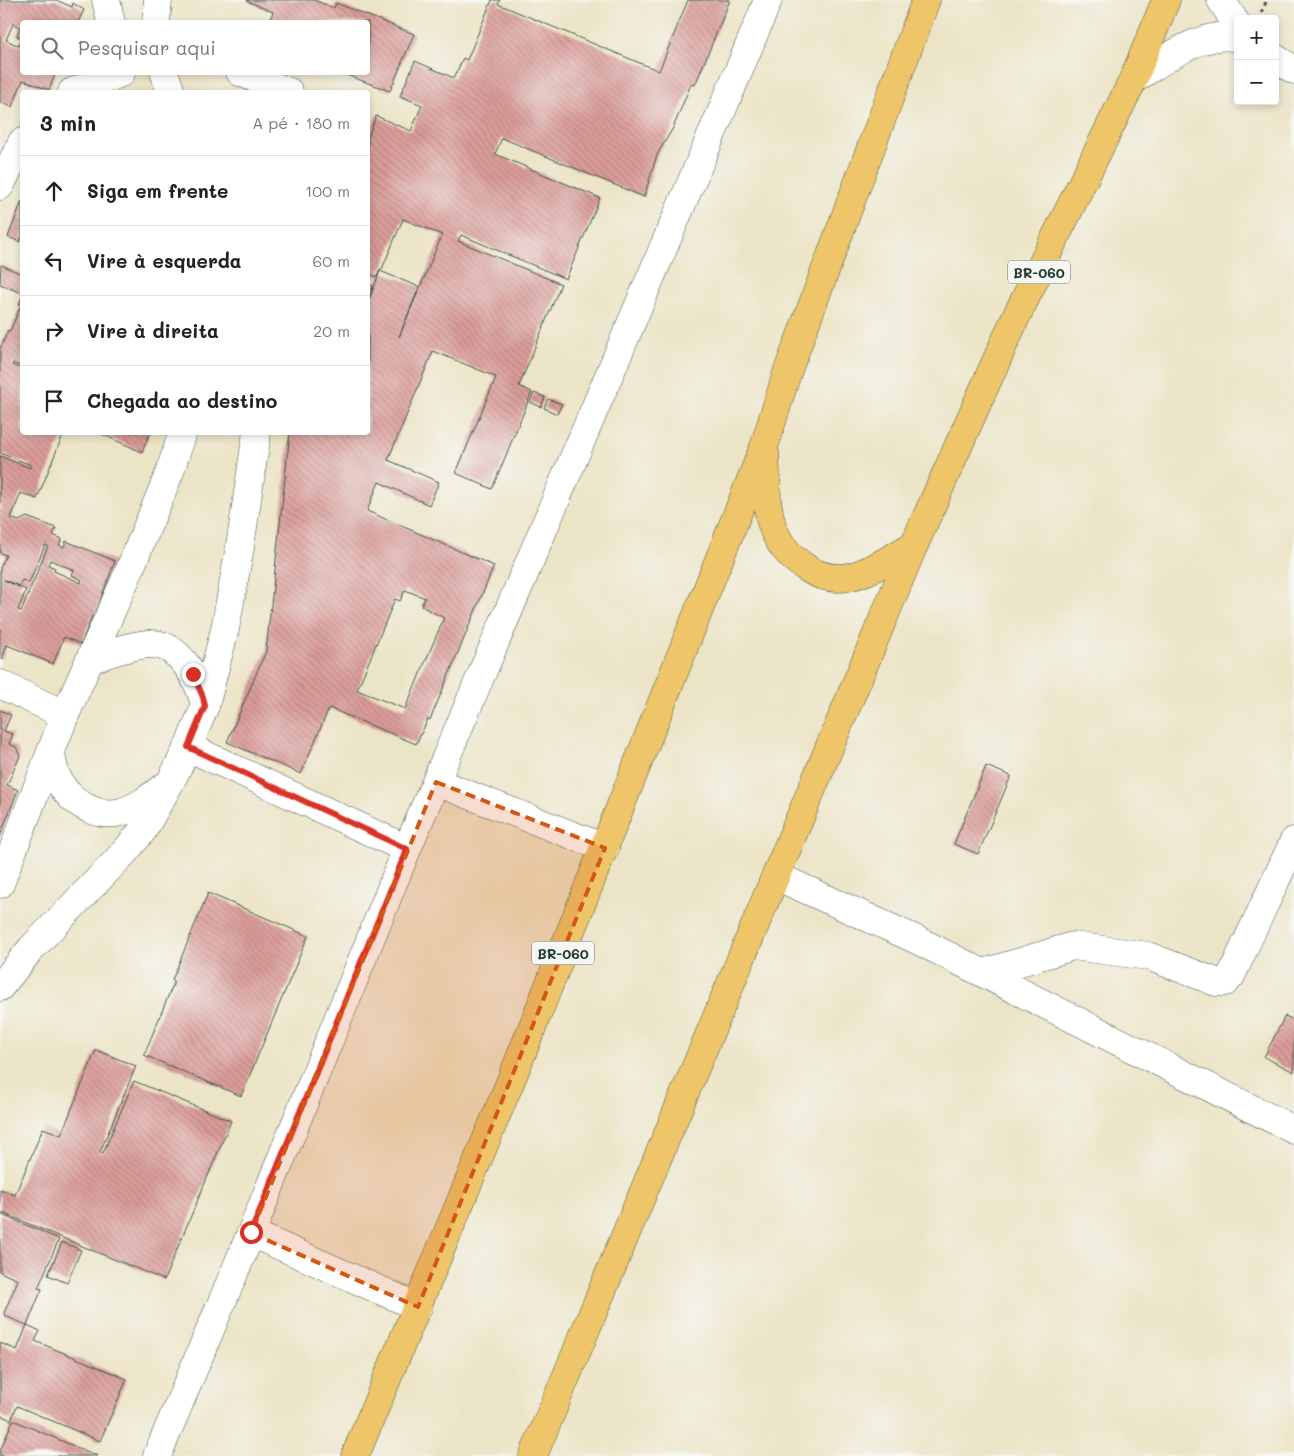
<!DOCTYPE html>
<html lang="pt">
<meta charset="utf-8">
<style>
body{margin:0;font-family:Mali,sans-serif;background:#f2f2f2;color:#222}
.controls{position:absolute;right:15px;top:15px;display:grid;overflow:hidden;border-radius:5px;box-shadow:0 2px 8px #0003}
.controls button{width:45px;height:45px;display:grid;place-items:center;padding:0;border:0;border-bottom:1px solid #e0e0e0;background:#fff;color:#222;font:25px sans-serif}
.stop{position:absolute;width:15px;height:15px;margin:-11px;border:4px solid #d93025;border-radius:50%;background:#fff}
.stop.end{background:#d93025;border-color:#fff;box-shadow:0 1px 5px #0008}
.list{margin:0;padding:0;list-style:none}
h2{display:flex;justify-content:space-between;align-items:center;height:65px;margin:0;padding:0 20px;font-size:21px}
h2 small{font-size:16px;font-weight:400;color:#767676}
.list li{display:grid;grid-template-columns:32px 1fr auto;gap:15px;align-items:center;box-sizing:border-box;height:70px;padding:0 20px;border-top:1px solid #e0e0e0}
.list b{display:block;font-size:19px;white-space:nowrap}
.list em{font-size:16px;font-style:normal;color:#767676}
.icon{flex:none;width:28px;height:28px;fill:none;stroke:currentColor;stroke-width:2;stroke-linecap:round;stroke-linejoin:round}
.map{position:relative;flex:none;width:1294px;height:1456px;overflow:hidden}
.search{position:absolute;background:#fff;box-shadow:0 2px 8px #0003;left:20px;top:20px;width:350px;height:55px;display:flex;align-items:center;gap:12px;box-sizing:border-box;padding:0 18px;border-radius:5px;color:#767676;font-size:19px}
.panel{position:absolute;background:#fff;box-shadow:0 2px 8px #0003;left:20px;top:90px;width:350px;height:345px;border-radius:5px}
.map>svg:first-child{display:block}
</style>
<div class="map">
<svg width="1294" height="1456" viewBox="0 0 1294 1456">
<defs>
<pattern id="building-back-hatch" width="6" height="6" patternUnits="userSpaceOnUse" patternTransform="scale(1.25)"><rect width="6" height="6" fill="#db9c99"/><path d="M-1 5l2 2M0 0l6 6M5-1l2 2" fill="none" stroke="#b1807e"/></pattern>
</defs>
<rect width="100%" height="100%" fill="#f6f6f2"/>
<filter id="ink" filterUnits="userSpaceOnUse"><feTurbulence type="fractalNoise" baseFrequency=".02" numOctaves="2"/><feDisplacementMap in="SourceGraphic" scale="10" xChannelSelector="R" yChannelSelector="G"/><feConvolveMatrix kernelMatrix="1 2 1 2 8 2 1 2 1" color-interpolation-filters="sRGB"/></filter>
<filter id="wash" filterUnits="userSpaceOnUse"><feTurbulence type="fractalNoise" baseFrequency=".0096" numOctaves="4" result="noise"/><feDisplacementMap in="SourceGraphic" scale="20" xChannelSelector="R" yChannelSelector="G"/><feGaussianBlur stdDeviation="1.12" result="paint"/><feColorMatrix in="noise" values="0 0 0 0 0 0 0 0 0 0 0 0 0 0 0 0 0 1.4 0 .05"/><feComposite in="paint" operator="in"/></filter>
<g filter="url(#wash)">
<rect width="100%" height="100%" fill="#ece4c6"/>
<g id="blocks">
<g fill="url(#building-back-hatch)" fill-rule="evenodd">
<path d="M0,0H56L72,7L73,3L84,10L78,22H22V72H56L49,90L23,80L12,107L0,102ZM13,24L20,27L17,36L22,38L19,46L6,40Z"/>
<path d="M248,0H314L334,8L336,3L414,34L390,91L341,73L368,72V22H269L273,12L247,1Z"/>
<path d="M492,0H500L498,4L659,71L688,0H730L695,85L691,84L673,128L657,155L644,197L502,138L495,154L600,198L566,279L461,235L458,241L561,284L519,386L532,392L492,489L456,473L496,377L433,351L388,460L439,482L429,505L379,482L367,511L494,566L430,720L428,719L416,744L329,708L301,774L227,742L266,651L290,432H325L329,434L330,432H368V303L380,271L419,287L399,337L442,235L403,219L382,269H380L377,277L372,275L368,284L373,286L368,300V137L376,116L411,131L422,105L400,96L415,61L454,78L463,58L467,60ZM405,590L425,598L421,606L444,618L405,709L357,690L395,599L400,601Z"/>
<path d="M22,201V239L21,238L20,242L8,237Z"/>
<path d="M1,265L22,274V293L0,284Z"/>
<path d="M22,297V367L13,363L12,365L22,369V432H64L37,499L21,493L11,518L19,521L27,517L56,528L53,535L62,539L59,545L64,547L66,541L115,561L94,617L92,616L81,644L64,637L53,664L7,645L2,659H0V568L6,555L0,553V456L30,468L31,465L0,453V349L8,330L10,331L21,305L19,304ZM45,545L48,546L21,611L18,610L26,590L4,580L19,586L22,580L29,583ZM50,560L74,570L72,575L82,580L81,583L54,571L55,568L48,565Z"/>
<path d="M534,393L545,397L541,407L530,402Z"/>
<path d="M548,399L562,404L557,414L544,408Z"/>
<path d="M97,432H150L142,452Z"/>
<path d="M0,710L11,715L4,731L13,734L9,744L16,747L20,756L7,785L18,790L0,836Z"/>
<path d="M986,766L1011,776L978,854L954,844Z"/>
<path d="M208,893L308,936L241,1096L144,1055L174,982L172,980Z"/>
<path d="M1285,1016L1294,1020V1072L1264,1057Z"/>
<path d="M96,1050L136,1066L100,1152L103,1153L134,1081L231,1121L164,1280L0,1212V1189L15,1195L43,1128L61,1135Z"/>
<path d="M0,1214L59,1239L38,1288L42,1289L27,1325L40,1331L35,1341L127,1379L100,1441L17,1406L11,1420L0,1415V1343L17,1350L27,1325L5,1316L4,1313L18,1280L0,1272Z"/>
<path d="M62,1242L81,1250L67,1283L48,1275Z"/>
<path d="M13,1420L62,1441L98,1456H0V1451Z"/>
</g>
</g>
</g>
<g filter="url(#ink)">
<use href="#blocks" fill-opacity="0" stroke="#3e564a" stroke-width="1"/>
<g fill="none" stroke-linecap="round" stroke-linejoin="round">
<defs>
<g id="minor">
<path d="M106,0L111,22"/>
<path d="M1221,0L1238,26"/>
<path d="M156,22L158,0"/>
<path d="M1275,58L1294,70"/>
<path d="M164,72L171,92"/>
<path d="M240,72L289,92"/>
<path d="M1133,80C1162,62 1202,29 1238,38"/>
<path d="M72,92L121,73"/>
<path d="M0,186L22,142"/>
<path d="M91,659C110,653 130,645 150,644C179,642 200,682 205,706"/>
<path d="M0,684L65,715"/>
<path d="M188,747L407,849"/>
<path d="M51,752C52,759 53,768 56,775C66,799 94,819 121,812C137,808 152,796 165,786"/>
<path d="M436,782L605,848"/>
<path d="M776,876L915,939L1294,1130"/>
<path d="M0,884L65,715L127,576L169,474L183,432"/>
<path d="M984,973L1073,946L1148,956L1216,982H1225L1231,976L1294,841"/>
<path d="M0,987L31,949L123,854L143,830L171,781L188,747L205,706L225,629L240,547L257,432"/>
<path d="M251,1233L418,1307"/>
<path d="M157,1456L251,1233L407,849L737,75L768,0"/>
</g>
<g id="highway">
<path d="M765,453C768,499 761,538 805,567C818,576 832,580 848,577C868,574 896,555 914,545"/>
<path d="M355,1456L516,1068L764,447L787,373L926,0"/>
<path d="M533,1456L914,545L1015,319L1133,80L1166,0"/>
</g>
</defs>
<use href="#minor" stroke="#3e564a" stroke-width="29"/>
<use href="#highway" stroke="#3e564a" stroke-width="29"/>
<path stroke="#3e564a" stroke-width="3" stroke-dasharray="4 4" stroke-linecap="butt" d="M1261,13L1267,0"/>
<use href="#minor" stroke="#fff" stroke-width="28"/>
<use href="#highway" stroke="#eec569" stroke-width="28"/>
</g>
</g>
<g fill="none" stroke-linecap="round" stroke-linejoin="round" filter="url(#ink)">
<path stroke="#d93025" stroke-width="6" d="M193,674L203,697L205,706L188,747L407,849L251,1232"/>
</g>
<path fill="#d45610" fill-opacity="0.2" stroke="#d45610" stroke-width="4" stroke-dasharray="10 6" stroke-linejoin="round" d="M436,782L605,848L418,1307L251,1233Z"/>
<g text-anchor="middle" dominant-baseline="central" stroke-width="4" stroke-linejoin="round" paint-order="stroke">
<g fill="#f6f6f2" stroke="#60746d" stroke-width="1">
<rect x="1008" y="260.5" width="62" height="23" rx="4"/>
<rect x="532" y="941.5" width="62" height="23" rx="4"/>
</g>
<g font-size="14" font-weight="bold" fill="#1f3d34">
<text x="1039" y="272">BR-060</text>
<text x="563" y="953">BR-060</text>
</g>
</g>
</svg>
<div class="controls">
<button>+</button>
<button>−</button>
</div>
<div class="stop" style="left:251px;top:1232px"></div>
<div class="stop end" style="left:193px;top:674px"></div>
<div class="search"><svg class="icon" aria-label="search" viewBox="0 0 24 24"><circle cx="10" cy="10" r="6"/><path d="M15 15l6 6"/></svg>Pesquisar aqui</div>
<section class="panel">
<h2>3 min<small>A pé · 180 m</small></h2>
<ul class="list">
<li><svg class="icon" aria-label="ahead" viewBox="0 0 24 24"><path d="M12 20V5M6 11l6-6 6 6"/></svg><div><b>Siga em frente</b></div><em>100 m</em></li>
<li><svg class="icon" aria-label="left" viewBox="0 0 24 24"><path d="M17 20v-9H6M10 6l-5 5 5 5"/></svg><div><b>Vire à esquerda</b></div><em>60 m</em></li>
<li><svg class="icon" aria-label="right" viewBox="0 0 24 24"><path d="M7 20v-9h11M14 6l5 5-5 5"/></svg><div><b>Vire à direita</b></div><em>20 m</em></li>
<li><svg class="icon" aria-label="arrive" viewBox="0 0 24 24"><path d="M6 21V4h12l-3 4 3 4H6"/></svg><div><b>Chegada ao destino</b></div></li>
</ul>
</section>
</div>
